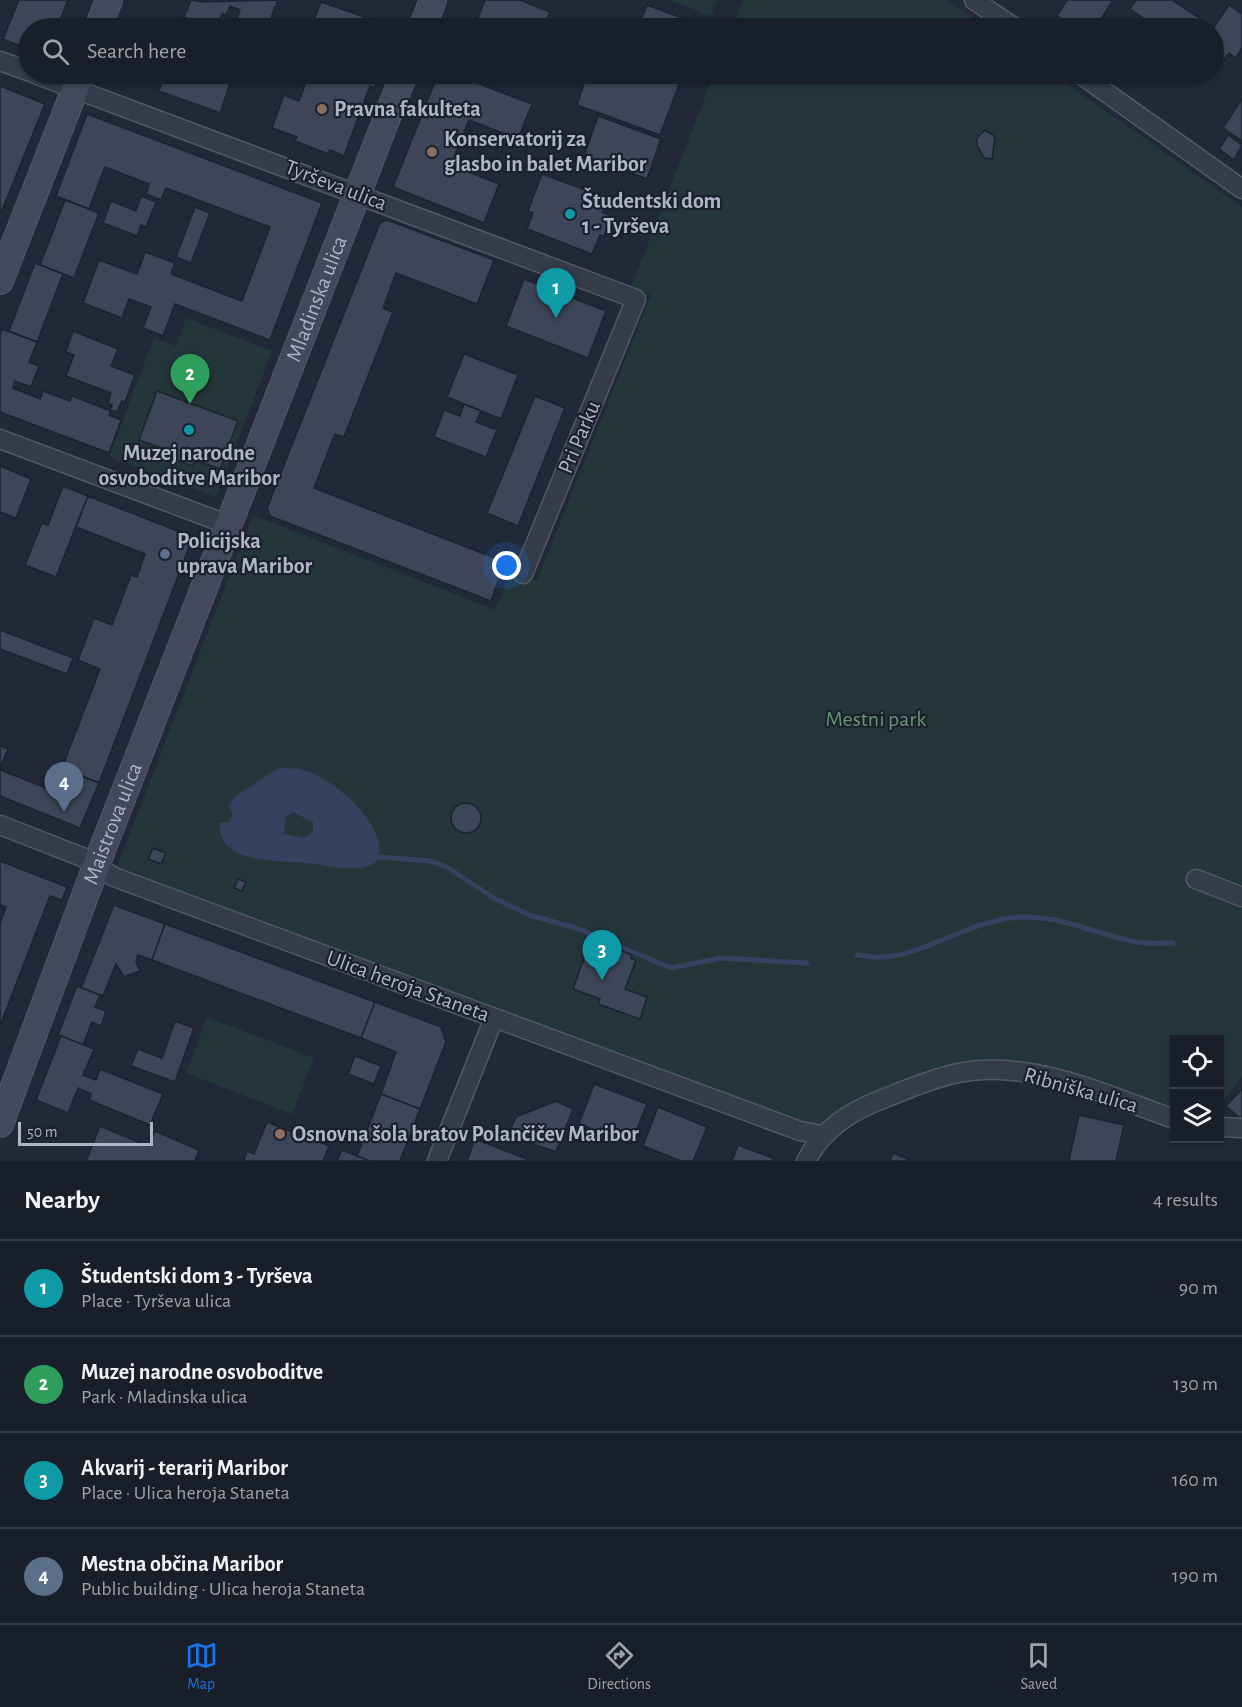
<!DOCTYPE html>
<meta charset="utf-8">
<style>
body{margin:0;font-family:"Alegreya Sans",sans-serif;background:#222732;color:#f1f3f6}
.controls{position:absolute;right:18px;bottom:18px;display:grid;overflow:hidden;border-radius:0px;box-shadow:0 2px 4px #0004}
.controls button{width:54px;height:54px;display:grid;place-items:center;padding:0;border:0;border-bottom:2px solid #373d47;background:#191f2a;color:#f1f3f6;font:30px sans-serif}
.scale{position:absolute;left:18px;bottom:15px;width:135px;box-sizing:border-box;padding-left:6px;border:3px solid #afb5c5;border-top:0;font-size:16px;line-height:21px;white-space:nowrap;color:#afb5c5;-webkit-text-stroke:4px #1a202d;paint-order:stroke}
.you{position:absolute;left:507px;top:566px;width:21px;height:21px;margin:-15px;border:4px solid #fff;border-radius:50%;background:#1a73e8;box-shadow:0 0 0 9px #1a73e833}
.badge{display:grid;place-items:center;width:39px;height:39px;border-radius:50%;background:#1a73e8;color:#fff;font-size:20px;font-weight:700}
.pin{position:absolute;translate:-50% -50px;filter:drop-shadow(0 2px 3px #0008)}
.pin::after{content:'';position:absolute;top:32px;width:21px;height:18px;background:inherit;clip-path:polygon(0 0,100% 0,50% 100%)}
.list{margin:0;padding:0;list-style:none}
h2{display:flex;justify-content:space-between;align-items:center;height:78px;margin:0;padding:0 24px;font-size:26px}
h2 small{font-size:20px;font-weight:400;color:#9fa2a8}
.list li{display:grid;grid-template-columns:39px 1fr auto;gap:18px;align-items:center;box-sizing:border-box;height:96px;padding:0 24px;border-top:2px solid #373d47}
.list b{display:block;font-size:22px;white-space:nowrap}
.list p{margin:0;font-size:20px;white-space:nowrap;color:#9fa2a8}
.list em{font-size:20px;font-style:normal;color:#9fa2a8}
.icon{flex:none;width:33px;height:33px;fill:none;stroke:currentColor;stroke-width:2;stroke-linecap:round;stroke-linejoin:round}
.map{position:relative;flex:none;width:1242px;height:1161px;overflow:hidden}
.search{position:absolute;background:#191f2a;box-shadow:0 2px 4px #0004;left:18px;right:18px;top:18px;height:66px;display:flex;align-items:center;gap:15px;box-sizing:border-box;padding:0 21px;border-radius:33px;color:#9fa2a8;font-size:22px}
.sheet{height:462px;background:#191f2a}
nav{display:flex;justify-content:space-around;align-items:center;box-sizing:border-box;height:84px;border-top:2px solid #373d47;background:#191f2a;font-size:16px;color:#9fa2a8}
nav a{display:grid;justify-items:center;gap:3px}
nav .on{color:#1a73e8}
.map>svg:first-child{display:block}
</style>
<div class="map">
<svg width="1242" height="1161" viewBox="0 0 1242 1161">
<rect width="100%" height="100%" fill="#212938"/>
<g fill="#24363a">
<path d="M669,0H717L711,16Z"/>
<path d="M743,0H947L990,28H732Z"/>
<path d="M714,74H1053L1242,207V1077L1220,1104V1040H1174V1107L1069,1073L1016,1066L918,1089L823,1133L117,867L253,515L495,610L511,572L537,581L651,295L631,287Z"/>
<path d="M186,318L272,351L216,497L109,457L154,338L176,346Z"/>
<path d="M207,1017L314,1058L292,1114L186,1073Z"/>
</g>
<path fill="#35425f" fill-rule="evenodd" d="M278,768C289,768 299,768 310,772C337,783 393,829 376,862C357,875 328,865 307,863C282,860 216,865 220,823H228L233,814L228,806L237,795ZM293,812L313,822V831L305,838L284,834L286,817Z"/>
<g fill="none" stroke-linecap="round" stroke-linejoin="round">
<g stroke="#35425f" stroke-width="5">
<path d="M379,857L430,861L447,867L494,898L529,915L576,928L671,968L721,958L807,963"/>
<path d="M857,955C866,956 875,958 884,957C922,955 968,923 1011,918C1055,912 1094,934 1136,942C1148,944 1161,943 1173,943"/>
</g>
</g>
<g fill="#3d4658" stroke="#1c222f" stroke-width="1.5">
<path d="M19,0H68L57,28H28V49L3,39Z"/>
<path d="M191,0L202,2L278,0L267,28H233L240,10L230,6L226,15L222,14L215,28L184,17Z"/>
<path d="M485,0H520L550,12L543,28H474Z"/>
<path d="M1067,0H1113L1095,28H1076L1057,16Z"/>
<path d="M1136,0H1172L1199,18L1192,28H1145L1149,22L1130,9Z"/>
<path d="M321,2L379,22L378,25L388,28H311Z"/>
<path d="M647,5L710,28H638Z"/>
<path d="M1229,5L1242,14V48L1236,58L1229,53L1218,67L1214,64V50L1217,45L1214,43L1213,28Z"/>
<path d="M165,74H228L233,75L220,113L159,91Z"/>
<path d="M309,74H380L374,88L370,86L364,102L369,103L363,117L359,115L344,156L330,150L328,154L295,141L297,137L272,128L284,95L299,101Z"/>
<path d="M438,74H472L469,80L532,104L518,139L469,120L451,165L499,184L484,223L393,187Z"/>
<path d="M593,74H615L627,78L629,74H683L660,135L577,105L587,75L592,77Z"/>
<path d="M0,86L45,104L0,215Z"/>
<path d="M1242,99V141L1223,128Z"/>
<path d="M87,114L322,203L270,340L175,304L163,336L143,328L151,307L129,299L122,318L83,303L99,260L137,274L145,252L175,263L171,274L242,301L270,227L166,188L161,200L146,194L149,184L105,167L89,209L56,196Z"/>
<path d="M598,116L661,139L647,179L584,156Z"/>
<path d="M985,130L995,137L992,159L984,158L977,145V138Z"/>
<path d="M1228,135L1242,145L1234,160L1219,149Z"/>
<path d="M542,174L607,198L602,212L612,216L604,236L600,235L592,254L527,229L533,213L528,211Z"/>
<path d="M141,196L156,202L146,227L141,225L137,236L103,223L111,201L136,211Z"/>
<path d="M65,200L99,213L74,278L40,265Z"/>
<path d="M195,207L210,213L191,263L176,257Z"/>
<path d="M387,220L494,260L477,304L396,273L383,308L393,312L344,437L335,434L314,488L505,562L491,601L270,516L267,508L380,223Z"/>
<path d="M35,263L63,274L37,342L9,331Z"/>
<path d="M524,279L606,311L588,358L506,326Z"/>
<path d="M2,329L37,342L29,362L39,366L31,387L15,381L13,388L40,399L43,391L70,401L72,396L111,411L109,415L121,420L109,453L0,412V335Z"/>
<path d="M73,331L118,349L111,366L135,375L125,402L122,401L117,412L110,410L112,405L108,403L111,393L66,376L74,355L66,352Z"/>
<path d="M464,354L518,375L501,419L447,397Z"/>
<path d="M157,391L238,421L220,469L195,460L193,466L164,456L167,450L139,440Z"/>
<path d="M535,396L565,408L518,526L487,513Z"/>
<path d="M464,404L481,411L476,422L497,430L486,457L434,437L444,410L460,416Z"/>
<path d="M0,466L31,479L16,518L0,512Z"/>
<path d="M63,486L88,496L56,577L25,565L42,523L48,525Z"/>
<path d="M88,496L193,537L99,783L62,768L100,669L78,660L94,618L112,625L131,575L137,577L145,554L76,527Z"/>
<path d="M0,630L73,658L67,674L0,649Z"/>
<path d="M0,746L8,749L0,768Z"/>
<path d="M0,770L67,796L75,774L99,783L80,828L0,796Z"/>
<circle cx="466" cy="818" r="15"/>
<path d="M153,848L166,853L161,864L148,859Z"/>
<path d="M0,861L67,887L62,900L50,896L0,1026V923L6,907L0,905Z"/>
<path d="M238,879L246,882L242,891L234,888Z"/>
<path d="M114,905L165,924L152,960L138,955L136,962L140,971L124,977L116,964L103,996L81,988Z"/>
<path d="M165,924L375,1002L361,1038L152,960Z"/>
<path d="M589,944L616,954L618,949L632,955L631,959L636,960L625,989L647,997L640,1019L598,1004L600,999L573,989Z"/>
<path d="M77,986L100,995L95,1007L106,1011L101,1026L92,1022L83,1045L58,1035Z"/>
<path d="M375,1002L441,1027L446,1042L420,1109L381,1094L396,1052L361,1038Z"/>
<path d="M175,1021L194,1028L175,1082L131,1066L138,1049L162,1058Z"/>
<path d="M61,1036L94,1049L83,1075L96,1080L100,1069L163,1094L150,1125L89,1100L91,1094L78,1088L68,1113L36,1100Z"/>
<path d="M355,1056L381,1066L374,1084L348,1074Z"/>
<path d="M594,1084L647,1104L631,1144L579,1124Z"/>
<path d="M1242,1089V1120L1226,1106Z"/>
<path d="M381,1094L420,1109L400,1161H369L357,1156Z"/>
<path d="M556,1101L573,1109L556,1152L508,1135L516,1117Z"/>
<path d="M658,1107L707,1127L693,1161H681L643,1146Z"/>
<path d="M1079,1115L1124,1125L1116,1161H1069Z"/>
<path d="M267,1122L329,1146L323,1161H244L247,1151L254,1154Z"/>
<path d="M100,1126L148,1146L155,1131L199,1150L195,1161H86Z"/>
<path d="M475,1139L527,1159L526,1161H467Z"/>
<path d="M738,1145L773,1158L772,1161H732Z"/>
<path d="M342,1150L357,1156L369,1161H337Z"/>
<path d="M893,1153L912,1161H890Z"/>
</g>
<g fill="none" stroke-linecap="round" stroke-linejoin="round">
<defs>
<g id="street">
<path d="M974,0L1015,28"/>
<path d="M0,61L28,71"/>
<path d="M35,74L636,299L523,574"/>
<path d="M1080,74L1242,189"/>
<path d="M0,439L229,525"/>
<path d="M0,825L82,857L114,877L800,1131L821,1135"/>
<path d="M1196,879L1242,897"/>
<path d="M1220,1127L1242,1128"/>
<path d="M437,1161L494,1018"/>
<path d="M806,1161C823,1128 851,1111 885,1098C908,1089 931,1079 954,1074C1028,1057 1106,1095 1174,1119"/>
</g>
<g id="secondary">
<path d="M98,28L109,0"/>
<path d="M422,28L433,0"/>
<path d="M0,281L81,74"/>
<path id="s1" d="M0,1124L104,845L404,74"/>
</g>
</defs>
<use href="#street" stroke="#525866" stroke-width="21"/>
<use href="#secondary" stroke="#525866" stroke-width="28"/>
<use href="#street" stroke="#343b49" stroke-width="18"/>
<use href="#secondary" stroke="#42495c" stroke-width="26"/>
</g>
<g fill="#8d6e63" stroke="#1a202d" stroke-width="2">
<circle cx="322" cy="109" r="6"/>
<circle cx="432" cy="152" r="6"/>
<circle cx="280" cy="1134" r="6"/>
</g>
<g fill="#0f9aa8" stroke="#1a202d" stroke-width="2">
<circle cx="570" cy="214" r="6"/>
<circle cx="189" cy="430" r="6"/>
</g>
<circle fill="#5c6f8a" stroke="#1a202d" stroke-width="2" cx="165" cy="554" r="6"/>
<g text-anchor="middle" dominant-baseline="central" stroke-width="4.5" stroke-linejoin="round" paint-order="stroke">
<g font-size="22" font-weight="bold" fill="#afb5c5" stroke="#1a202d" text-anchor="start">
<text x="334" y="109">Pravna fakulteta</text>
<text x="444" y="139">Konservatorij za<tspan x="444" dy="25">glasbo in balet Maribor</tspan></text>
<text x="582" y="201">Študentski dom<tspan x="582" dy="25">1 - Tyrševa</tspan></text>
<text x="189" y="453" text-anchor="middle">Muzej narodne<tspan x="189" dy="25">osvoboditve Maribor</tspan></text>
<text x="177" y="541">Policijska<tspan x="177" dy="25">uprava Maribor</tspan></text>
<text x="292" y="1134">Osnovna šola bratov Polančičev Maribor</text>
</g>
<g font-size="22" fill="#afb5c5" stroke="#1a202d">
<text transform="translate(336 185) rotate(21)">Tyrševa ulica</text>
<text stroke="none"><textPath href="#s1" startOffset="884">Mladinska ulica</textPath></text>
<text transform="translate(579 437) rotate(-67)">Pri Parku</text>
<text stroke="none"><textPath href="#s1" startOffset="321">Maistrova ulica</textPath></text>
<text transform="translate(408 986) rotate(20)">Ulica heroja Staneta</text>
<text transform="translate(1081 1090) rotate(16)">Ribniška ulica</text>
</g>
<g font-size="22" fill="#679676" stroke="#1a202d">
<text x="876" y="719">Mestni park</text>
</g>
</g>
</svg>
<div class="controls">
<button><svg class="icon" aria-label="locate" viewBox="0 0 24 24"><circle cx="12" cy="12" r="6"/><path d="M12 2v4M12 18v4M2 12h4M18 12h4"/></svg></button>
<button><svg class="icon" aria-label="layers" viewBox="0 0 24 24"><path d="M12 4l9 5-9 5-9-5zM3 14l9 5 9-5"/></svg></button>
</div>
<div class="scale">50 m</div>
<div class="you"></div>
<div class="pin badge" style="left:556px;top:318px;background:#0f9aa8">1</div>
<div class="pin badge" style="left:190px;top:404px;background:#2e9e5b">2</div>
<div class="pin badge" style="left:602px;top:980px;background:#0f9aa8">3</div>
<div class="pin badge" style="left:64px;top:812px;background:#5c6f8a">4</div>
<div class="search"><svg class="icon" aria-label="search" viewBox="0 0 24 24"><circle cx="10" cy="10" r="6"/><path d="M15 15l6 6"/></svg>Search here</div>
</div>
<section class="sheet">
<h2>Nearby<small>4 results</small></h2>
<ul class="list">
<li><span class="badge" style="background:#0f9aa8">1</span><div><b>Študentski dom 3 - Tyrševa</b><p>Place · Tyrševa ulica</p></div><em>90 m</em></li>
<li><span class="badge" style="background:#2e9e5b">2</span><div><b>Muzej narodne osvoboditve</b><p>Park · Mladinska ulica</p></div><em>130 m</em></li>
<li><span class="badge" style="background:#0f9aa8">3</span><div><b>Akvarij - terarij Maribor</b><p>Place · Ulica heroja Staneta</p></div><em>160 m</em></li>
<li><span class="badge" style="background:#5c6f8a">4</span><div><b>Mestna občina Maribor</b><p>Public building · Ulica heroja Staneta</p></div><em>190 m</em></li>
</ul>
</section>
<nav>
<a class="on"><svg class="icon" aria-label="map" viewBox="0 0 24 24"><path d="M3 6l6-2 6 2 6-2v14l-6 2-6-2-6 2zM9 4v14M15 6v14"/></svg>Map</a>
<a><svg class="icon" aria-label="directions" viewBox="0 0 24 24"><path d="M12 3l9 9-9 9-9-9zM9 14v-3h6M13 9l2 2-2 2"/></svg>Directions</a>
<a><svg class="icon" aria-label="saved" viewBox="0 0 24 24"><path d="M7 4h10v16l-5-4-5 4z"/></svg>Saved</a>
</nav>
